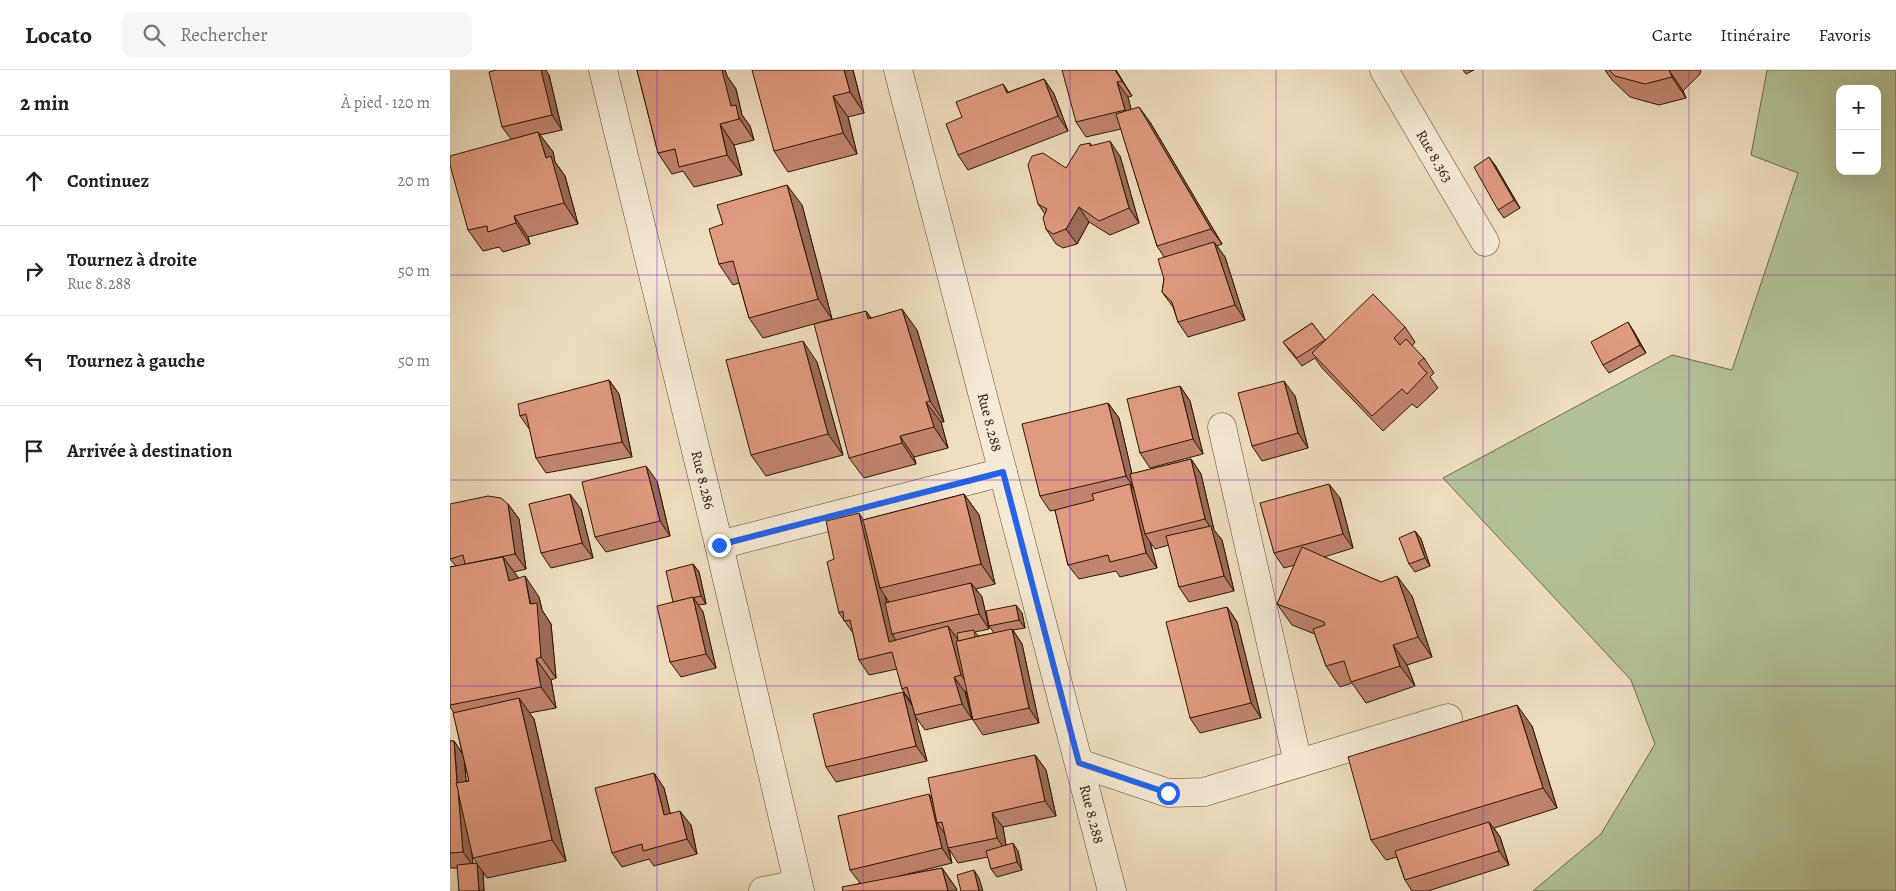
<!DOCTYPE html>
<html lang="fr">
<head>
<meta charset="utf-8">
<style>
  body { margin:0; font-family:Alegreya,serif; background:#f6f6f6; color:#202124 }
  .controls { position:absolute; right:15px; top:15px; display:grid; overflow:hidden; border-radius:10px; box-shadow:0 5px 20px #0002 }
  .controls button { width:45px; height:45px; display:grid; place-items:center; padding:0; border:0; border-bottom:1px solid #e0e0e0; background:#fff; color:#202124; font:25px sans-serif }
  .stop { position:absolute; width:15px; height:15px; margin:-11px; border:4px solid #2563eb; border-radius:50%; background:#fff }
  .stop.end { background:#2563eb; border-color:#fff; box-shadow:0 1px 5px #0008 }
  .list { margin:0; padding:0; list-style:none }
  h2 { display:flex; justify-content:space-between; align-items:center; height:65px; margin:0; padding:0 20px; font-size:21px }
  h2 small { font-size:16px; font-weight:400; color:#757577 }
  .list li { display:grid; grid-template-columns:32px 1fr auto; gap:15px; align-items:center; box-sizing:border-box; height:90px; padding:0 20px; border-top:1px solid #e0e0e0 }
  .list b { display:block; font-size:19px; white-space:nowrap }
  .list p { margin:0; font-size:16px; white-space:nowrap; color:#757577 }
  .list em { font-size:16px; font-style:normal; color:#757577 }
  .icon { flex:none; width:28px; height:28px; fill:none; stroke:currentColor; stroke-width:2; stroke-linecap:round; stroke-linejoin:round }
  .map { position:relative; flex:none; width:1446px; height:821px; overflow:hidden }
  header { display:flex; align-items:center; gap:30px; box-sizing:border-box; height:70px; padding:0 25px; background:#fff; border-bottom:1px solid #e0e0e0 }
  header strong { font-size:24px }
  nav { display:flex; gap:28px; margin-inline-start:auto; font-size:18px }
  .search { width:350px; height:45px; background:#f6f6f6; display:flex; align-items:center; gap:12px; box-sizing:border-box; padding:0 18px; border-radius:10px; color:#757577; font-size:19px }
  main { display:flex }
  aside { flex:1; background:#fff }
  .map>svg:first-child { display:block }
  .green { fill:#b3c296; stroke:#706c4c; fill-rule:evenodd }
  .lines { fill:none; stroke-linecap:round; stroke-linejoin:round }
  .street-casing { stroke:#5e4732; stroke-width:29 }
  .street { stroke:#f5ead5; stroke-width:28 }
  .wall { fill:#c1846d; stroke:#2d1503; fill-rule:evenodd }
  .shaded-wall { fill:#9d6c59; stroke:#2d1503 }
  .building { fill:#e09a7f; stroke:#2d1503 }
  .route { stroke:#2563eb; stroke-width:6 }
  .grid { fill:none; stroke:#7b2cbf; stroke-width:1; stroke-opacity:0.55 }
  .labels { text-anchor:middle; stroke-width:4; stroke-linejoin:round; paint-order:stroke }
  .street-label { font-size:15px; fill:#2d1503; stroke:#f5ead5 }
</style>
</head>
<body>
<header>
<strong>Locato</strong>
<div class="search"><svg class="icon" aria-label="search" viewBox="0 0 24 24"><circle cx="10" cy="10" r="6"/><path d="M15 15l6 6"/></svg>Rechercher</div>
<nav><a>Carte</a><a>Itinéraire</a><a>Favoris</a></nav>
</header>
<main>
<aside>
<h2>2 min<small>À pied · 120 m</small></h2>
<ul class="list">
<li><svg class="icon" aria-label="ahead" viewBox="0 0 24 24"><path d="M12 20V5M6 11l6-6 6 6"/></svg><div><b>Continuez</b></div><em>20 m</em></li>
<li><svg class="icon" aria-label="right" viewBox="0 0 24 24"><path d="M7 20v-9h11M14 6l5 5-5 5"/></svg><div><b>Tournez à droite</b><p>Rue 8.288</p></div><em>50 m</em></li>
<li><svg class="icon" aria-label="left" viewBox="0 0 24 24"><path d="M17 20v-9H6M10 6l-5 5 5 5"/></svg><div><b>Tournez à gauche</b></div><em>50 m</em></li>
<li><svg class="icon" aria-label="arrive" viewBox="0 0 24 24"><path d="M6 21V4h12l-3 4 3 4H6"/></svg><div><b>Arrivée à destination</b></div></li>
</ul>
</aside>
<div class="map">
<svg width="1446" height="821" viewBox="0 0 1446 821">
  <rect width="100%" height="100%" fill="#efdebf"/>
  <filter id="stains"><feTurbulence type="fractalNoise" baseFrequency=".004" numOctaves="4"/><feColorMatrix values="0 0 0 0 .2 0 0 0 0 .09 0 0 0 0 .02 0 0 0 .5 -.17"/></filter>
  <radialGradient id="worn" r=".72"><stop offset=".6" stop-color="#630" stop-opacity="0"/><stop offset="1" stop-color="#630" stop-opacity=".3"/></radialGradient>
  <path class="green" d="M1317,0H1446V821H1083L1151,764L1205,674L1181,610L993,408L1222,285L1282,300L1348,103L1301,85ZM1390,19H1427V101H1390Z"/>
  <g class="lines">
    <g class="street-casing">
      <g id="street">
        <path id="s1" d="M153,0L269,475L350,821"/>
        <path id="s2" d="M448,0L662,821"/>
        <path id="s3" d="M934,0L1035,172"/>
        <path d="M772,357L848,693"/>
        <path d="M269,475L553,402"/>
        <path d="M629,693L718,723L754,722L998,648"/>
        <path d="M313,821L348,814"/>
      </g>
    </g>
    <use href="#street" class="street"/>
  </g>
  <g class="wall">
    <path d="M187,0H275L277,6L286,19L292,45L300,56L304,70L284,75L292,105L244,117L233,101L222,104L208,83Z"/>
    <path d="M403,0L414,43L398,47L407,84L338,102L324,81Z"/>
    <path d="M666,0L682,26L678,27L681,40L700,52L772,174L767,176L775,187L795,250L738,267L728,252L723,237L712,222L714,209V187L707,176L671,59L636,67L626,52Z"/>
    <path d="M1013,0H1024L1016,4Z"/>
    <path d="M1155,0H1251L1250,4L1233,21L1236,28L1209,35L1180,27L1162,10Z"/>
    <path d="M99,5L112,60L90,65L103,82L105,92L115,106L128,154L78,167L80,174L53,182L49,177L33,181L18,160L61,69L52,57Z"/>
    <path d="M594,9L604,24L618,61L518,100L508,85L512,47L559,22Z"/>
    <path d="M640,73L642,76L670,86L689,153L660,165L639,152L627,174L613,178L606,174L596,159L595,144L588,134L616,98Z"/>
    <path d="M1045,95L1070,138L1054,148L1048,140Z"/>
    <path d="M352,135L382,249L313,268L299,248L289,213L283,215L269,194Z"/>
    <path d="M416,241L421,248L467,260L494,352H491L498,378L464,387L466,394L414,408L399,388Z"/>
    <path d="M862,253L875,270L955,257L965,272L962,276L974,288L984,303L980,307L988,318L967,338L962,334L933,361L872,298L865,288L852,296L839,280L833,272Z"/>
    <path d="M1183,260L1196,283L1159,303L1153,295Z"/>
    <path d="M367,292L393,385L316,406L301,385Z"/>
    <path d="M159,310L169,324L182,387L96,403L86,388L80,360L70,346Z"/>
    <path d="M730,316L740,331L753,384L700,398L690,383Z"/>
    <path d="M845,326L858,378L812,391L802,376Z"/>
    <path d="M658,333L669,348L682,404L741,389L751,404L764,460L772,470L784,521L739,532L729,517L719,475L705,479L700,472L707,498L670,507L666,501L629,509L618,495L605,440L600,441L590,426Z"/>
    <path d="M207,411L220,466L156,482L145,467Z"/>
    <path d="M514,424L529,445L545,514L526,519L532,527L539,559L525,562L528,566L544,563L539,556L572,543L575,558L563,560L572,574L589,653L533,665L523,650L516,621L515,622L522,649L475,660L465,646L477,691L386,712L376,697L453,622L462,635L461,632L452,619L447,599L419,605L409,590L403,563L389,543L384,489L413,450ZM435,526L439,532H437Z"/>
    <path d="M890,428L903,478L874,487L962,526L982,587L957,595L965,616L916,633L902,613L890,617L876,596L865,564L842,555L827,534L845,495L834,498L824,483Z"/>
    <path d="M58,434L69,449L76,499L64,502L68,508L89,527L92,540L101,554L106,608L101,610L106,638L79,643L84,649L116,791L37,808L33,802L34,821H9L8,798H0V671H4L12,683L4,643L0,637V497L6,496L0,489ZM15,694L19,711H16ZM22,786L23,788L27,793L23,794Z"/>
    <path d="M131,439L143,488L101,498L91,483Z"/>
    <path d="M965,461L971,469L980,496L965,502L959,494Z"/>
    <path d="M243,494L249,502L256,534L248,535L253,542L266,598L231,607L220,592L223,532Z"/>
    <path d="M777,537L787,552L811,648L750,663L740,648Z"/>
    <path d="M1082,656L1107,738L1044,758L1050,767L1059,795L978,821H962L955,810L947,787L936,790L921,770Z"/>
    <path d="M585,685L596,700L606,746L553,757L556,775L568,781L572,800L547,807L541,799L538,787L508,793L499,779L502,793L446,807L492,798L506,818L507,821H393L410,813L400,800L483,729Z"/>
    <path d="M204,703L214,718L220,743L241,755L247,784L204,796L199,789L172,797L162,783Z"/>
  </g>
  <g class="shaded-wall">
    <path d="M90,0H96L99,5L112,60L102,45Z"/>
    <path d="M266,0H275L277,6L286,19L292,45L300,56L304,70L281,36Z"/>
    <path d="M394,0H403L414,43L400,22Z"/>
    <path d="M665,0H666L682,26L672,11Z"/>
    <path d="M1219,0L1233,21L1236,28L1222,7Z"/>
    <path d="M594,9L604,24L618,61L608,46Z"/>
    <path d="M667,12L678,27L685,55L675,40Z"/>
    <path d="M553,14L563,29L557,23Z"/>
    <path d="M383,26L398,47L407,84L393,63Z"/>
    <path d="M689,37L700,52L772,174L761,159Z"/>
    <path d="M270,54L284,75L292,105L277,85Z"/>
    <path d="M88,62L103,82L105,92L115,106L128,154L114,133L96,88Z"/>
    <path d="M660,71L670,86L689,153L679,138Z"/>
    <path d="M1039,87L1045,95L1070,138L1064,130Z"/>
    <path d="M337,115L352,135L382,249L368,229Z"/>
    <path d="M629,137L639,152L627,174L616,159Z"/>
    <path d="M64,146L78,167L80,174L66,153Z"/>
    <path d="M764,172L775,187L795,250L785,235Z"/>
    <path d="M452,239L467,260L494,352L480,331Z"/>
    <path d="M416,241L430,261L418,249Z"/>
    <path d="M1178,252L1183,260L1196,283L1190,275Z"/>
    <path d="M353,271L367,292L393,385L378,364Z"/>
    <path d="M159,310L169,324L182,387L172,372Z"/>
    <path d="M834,311L845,326L858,378L848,363Z"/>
    <path d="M730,316L740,331L753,384L743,369Z"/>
    <path d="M476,332L491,352L498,378L484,357Z"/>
    <path d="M658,333L669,348L686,421L676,406Z"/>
    <path d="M450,366L464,387L466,394L452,373Z"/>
    <path d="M741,389L751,404L764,460L772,470L784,521L774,506L762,460L755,449Z"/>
    <path d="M196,396L207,411L220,466L210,451Z"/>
    <path d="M680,414L690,429L695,464L700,472L707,498L696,483Z"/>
    <path d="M879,414L890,428L903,478L893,464Z"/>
    <path d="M120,424L131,439L143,488L132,473Z"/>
    <path d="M514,424L529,445L545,514L531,494Z"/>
    <path d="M58,434L69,449L76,499L65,484Z"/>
    <path d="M409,443L419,458L430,518L435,526L444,564H442L445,569L449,587L439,572Z"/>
    <path d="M965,461L971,469L980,496L975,488Z"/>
    <path d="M53,487L68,507L74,531L59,511Z"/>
    <path d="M243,494L249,502L256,534L251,526Z"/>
    <path d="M75,506L89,527L92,540L101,554L106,608L91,587Z"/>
    <path d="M947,506L962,526L982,587L968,567Z"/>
    <path d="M521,513L532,527L539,559L529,544Z"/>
    <path d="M243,527L253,542L266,598L256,584Z"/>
    <path d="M566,535L572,543L575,558L569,550Z"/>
    <path d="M777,537L787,552L811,648L801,633Z"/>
    <path d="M498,556L509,571L522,620L511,605Z"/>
    <path d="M562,559L572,574L589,653L579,638Z"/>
    <path d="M943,575L957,595L965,616L950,596Z"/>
    <path d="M86,589L101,610L106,638L91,617Z"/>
    <path d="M504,607L515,622L522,649L512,634Z"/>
    <path d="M453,622L463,637L477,691L466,676Z"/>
    <path d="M69,628L84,649L116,791L102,770Z"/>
    <path d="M1067,635L1082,656L1107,738L1093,718Z"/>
    <path d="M4,671L14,686L23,796L13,782Z"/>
    <path d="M585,685L596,700L606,746L595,731Z"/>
    <path d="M204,703L214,718L224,759L214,745Z"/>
    <path d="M479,724L489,738L492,752L487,753L495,764L498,778L502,793L492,778Z"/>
    <path d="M230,741L241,755L247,784L237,769Z"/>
    <path d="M542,743L553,757L557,783L547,768Z"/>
    <path d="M1039,752L1050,767L1059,795L1049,781Z"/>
    <path d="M563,773L568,781L572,800L567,792Z"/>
    <path d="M27,794L33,802L34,821H29Z"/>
    <path d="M492,798L506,818L507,821H498Z"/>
    <path d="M524,800L529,808L533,821H529Z"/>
  </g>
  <g class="building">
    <path d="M46,0H91L102,45L52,57L39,2Z"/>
    <path d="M187,0H272L281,36L286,35L289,49L270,54L277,85L229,97L225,79L208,83Z"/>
    <path d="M302,0H394L400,22L383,26L393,63L324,81Z"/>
    <path d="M612,0H665L672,11L667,12L675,40L626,52Z"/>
    <path d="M1159,0H1219L1222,7L1195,14L1165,6Z"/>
    <path d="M594,9L608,46L508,85L496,54L512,47L506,32L553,14L557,23Z"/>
    <path d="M689,37L761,159L707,176L666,44Z"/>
    <path d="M88,62L96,88L101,86L114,133L64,146L66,153L38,162L37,156L18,160L0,95V86Z"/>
    <path d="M660,71L679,138L649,151L629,137L616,159L603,164L596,159L593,148L597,139L588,134L578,95L582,86L593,83L616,98L630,75L640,73V76Z"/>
    <path d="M1039,87L1064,130L1048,140L1024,97Z"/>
    <path d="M337,115L368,229L299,248L283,191L269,194L259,159L273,154L267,135Z"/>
    <path d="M764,172L785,235L728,252L722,232L712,222L714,209L708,189Z"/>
    <path d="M923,224L955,257L944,268L950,275L956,269L974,288L968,293L977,303L957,324L952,319L922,346L862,283Z"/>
    <path d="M452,239L480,331L476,332L484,357L450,366L452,373L399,388L364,254L416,241L418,249Z"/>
    <path d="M1178,252L1190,275L1153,295L1141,272Z"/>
    <path d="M862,253L875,270L847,288L833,272Z"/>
    <path d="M353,271L378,364L301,385L276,290Z"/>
    <path d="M159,310L172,372L86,388L76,344L70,346L68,334Z"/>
    <path d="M834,311L848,363L802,376L788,323Z"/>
    <path d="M730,316L743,369L690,383L677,329Z"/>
    <path d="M658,333L676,406L590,426L572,354Z"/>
    <path d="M741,389L755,449L695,464L680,404Z"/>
    <path d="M196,396L210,451L145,467L132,412Z"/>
    <path d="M680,414L696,483L660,492L658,485L618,495L605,440L644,430L642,424Z"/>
    <path d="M879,414L893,464L824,483L810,433Z"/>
    <path d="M120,424L132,473L91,483L79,434Z"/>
    <path d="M514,424L531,494L430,518L413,450Z"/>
    <path d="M38,426L51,428L58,434L65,484L15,494L13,485L0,489V434Z"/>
    <path d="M409,443L439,572L498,556L511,605L504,607L512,634L465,645L457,617L452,619L442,582L409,590L400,550L394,551L393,541L389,543L377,492L384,489L376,451Z"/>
    <path d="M761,456L774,506L729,517L716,466Z"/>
    <path d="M965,461L975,488L959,494L949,468Z"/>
    <path d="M852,477L931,512L947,506L968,567L943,575L950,596L901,612L894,591L876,596L863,559L875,555L874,552L827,534Z"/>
    <path d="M53,487L59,511L75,506L80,534L87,533L91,587L86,589L91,617L0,635V497Z"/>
    <path d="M243,494L251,526L223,532L216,501Z"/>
    <path d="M521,513L529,544L442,564L435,533Z"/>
    <path d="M243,527L256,584L220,592L207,536Z"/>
    <path d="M566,535L569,550L539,556L536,541Z"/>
    <path d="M777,537L801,633L740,648L716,552Z"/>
    <path d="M562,559L579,638L523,650L506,571Z"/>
    <path d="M524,560L525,567L508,571L507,563Z"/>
    <path d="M453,622L466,676L376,697L363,644Z"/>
    <path d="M69,628L102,770L23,788L6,713L19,711L3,643Z"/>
    <path d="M1067,635L1093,718L921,770L898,687Z"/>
    <path d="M0,671H4L7,713H6L8,720L13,782L0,783Z"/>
    <path d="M585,685L595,731L542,743L547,768L498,778L492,752L487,753L478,708Z"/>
    <path d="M204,703L214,745L230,741L237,769L193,781L192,774L162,783L145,718Z"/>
    <path d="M479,724L492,778L400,800L388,746Z"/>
    <path d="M1039,752L1049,781L955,810L945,781Z"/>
    <path d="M563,773L567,792L541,799L536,781Z"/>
    <path d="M27,793L29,821H9L7,795Z"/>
    <path d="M492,798L498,821H393L392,817Z"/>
    <path d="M524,800L529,821H511L507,805Z"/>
  </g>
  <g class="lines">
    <path class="route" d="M269,475L553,402L629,693L718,723"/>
  </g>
  <path class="grid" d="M207,0V821M413,0V821M620,0V821M826,0V821M1033,0V821M1239,0V821M0,205H1446M0,410H1446M0,616H1446"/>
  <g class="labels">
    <g class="street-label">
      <text dy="5" stroke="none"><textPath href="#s3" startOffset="100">Rue 8.363</textPath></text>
      <text dy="5" stroke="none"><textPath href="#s2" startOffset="364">Rue 8.288</textPath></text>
      <text dy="5" stroke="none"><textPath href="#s1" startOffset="422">Rue 8.286</textPath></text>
      <text dy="5" stroke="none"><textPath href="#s2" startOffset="769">Rue 8.288</textPath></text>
    </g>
  </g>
  <rect width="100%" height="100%" filter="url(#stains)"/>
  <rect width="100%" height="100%" fill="url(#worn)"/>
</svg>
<div class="controls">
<button>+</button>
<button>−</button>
</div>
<div class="stop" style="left:718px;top:723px"></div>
<div class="stop end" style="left:269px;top:475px"></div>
</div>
</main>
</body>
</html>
